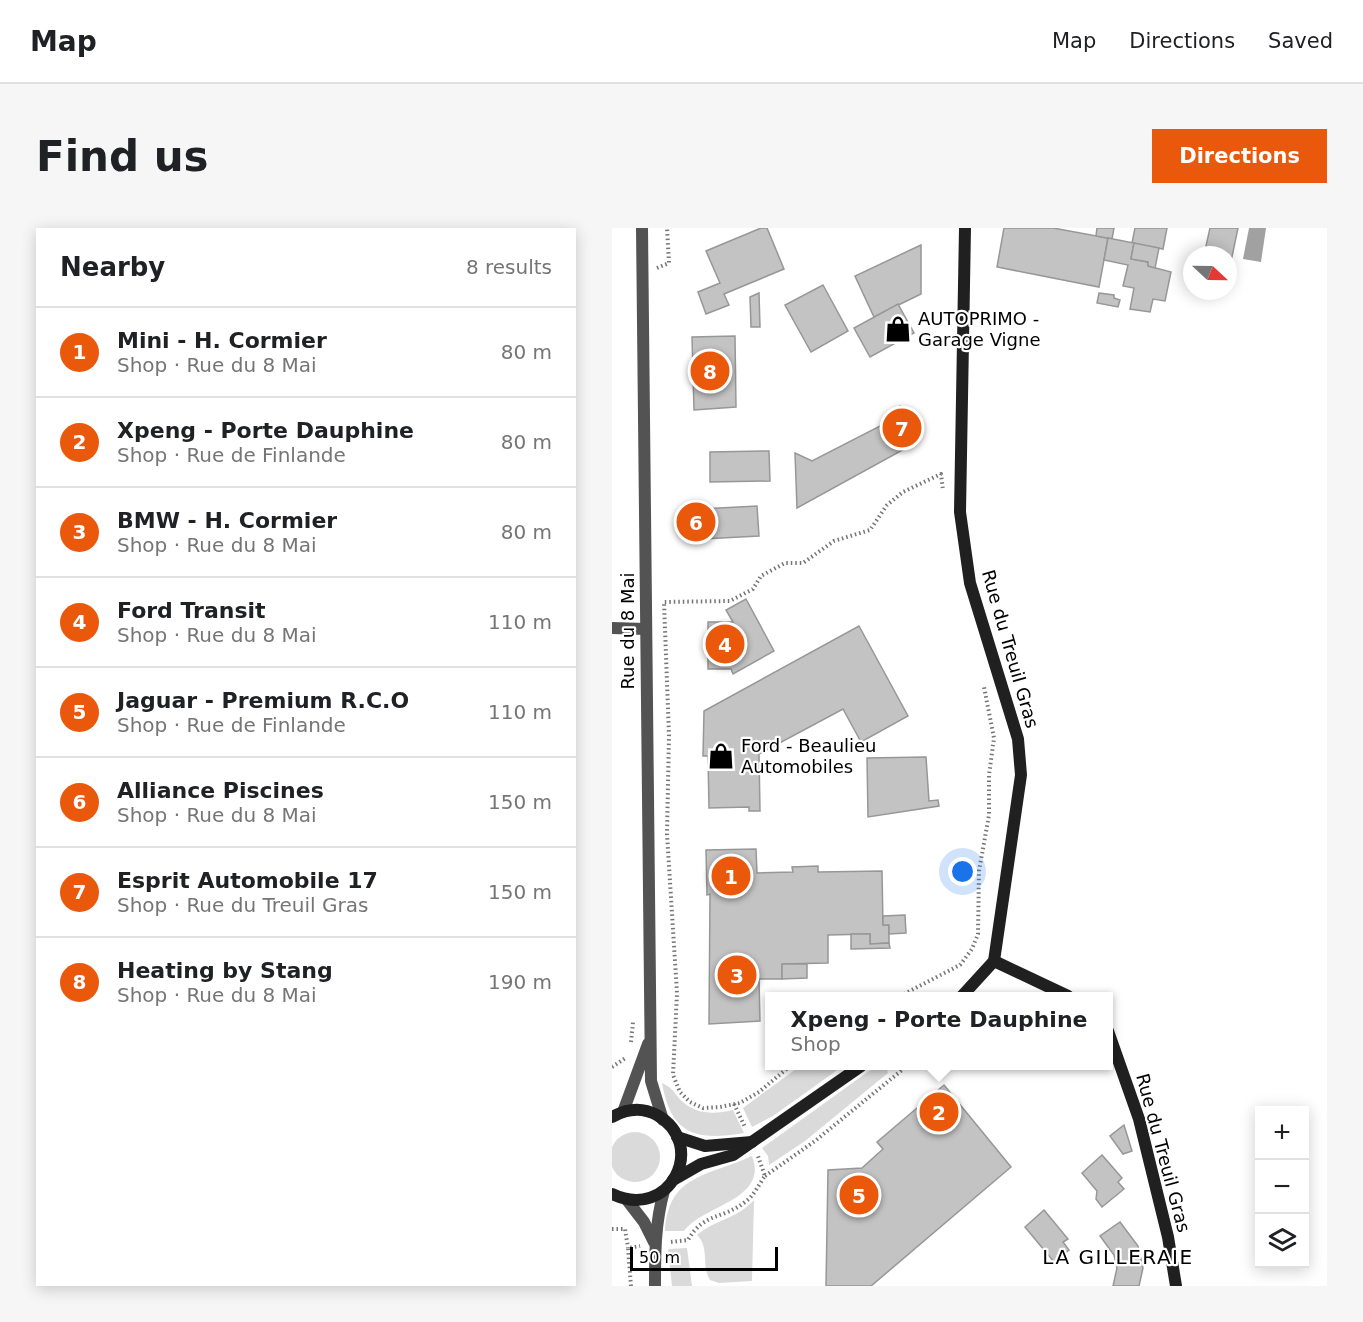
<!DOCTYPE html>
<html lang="en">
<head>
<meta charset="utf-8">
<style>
  body { margin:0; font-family:"DejaVu Sans",sans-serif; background:#f6f6f6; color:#202124 }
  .controls { position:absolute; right:18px; bottom:18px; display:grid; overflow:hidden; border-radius:0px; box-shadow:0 3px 15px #0003 }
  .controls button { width:54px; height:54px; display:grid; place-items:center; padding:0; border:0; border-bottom:2px solid #e0e0e0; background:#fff; color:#202124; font:30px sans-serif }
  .compass { position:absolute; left:571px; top:18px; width:54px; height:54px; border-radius:50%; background:#fff; box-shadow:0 3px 15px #0003; rotate:112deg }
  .scale { position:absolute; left:18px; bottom:15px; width:148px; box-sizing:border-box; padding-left:6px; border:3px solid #000; border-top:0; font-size:16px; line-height:21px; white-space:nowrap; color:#000; -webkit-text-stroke:4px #fff; paint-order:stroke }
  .you { position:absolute; left:351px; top:644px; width:21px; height:21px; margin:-15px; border:4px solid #fff; border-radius:50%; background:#1a73e8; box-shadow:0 0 0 9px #1a73e833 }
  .badge { display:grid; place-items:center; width:39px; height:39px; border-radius:50%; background:#ea580c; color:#fff; font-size:20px; font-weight:700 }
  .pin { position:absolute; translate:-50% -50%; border:3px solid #fff; box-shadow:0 2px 6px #0006 }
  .popup { position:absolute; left:153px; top:764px; width:348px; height:78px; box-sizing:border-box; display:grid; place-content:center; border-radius:0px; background:#fff; filter:drop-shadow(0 2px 4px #0005); font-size:20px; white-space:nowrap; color:#757577 }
  .popup b { font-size:22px; color:#202124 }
  .popup::after { content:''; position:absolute; left:50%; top:100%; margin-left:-12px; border:12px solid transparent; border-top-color:#fff }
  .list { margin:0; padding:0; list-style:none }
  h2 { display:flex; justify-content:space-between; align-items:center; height:78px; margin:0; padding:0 24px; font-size:26px }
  h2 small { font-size:20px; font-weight:400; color:#757577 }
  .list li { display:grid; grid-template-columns:39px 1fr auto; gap:18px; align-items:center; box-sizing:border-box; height:90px; padding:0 24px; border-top:2px solid #e0e0e0 }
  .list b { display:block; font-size:22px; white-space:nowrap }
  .list p { margin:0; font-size:20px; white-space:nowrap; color:#757577 }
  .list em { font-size:20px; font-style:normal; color:#757577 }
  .icon { flex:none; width:33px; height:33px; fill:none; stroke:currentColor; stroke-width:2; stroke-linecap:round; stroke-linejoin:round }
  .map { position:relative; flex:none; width:715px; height:1058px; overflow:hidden; border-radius:0px }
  header { display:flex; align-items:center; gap:36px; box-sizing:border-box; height:84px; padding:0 30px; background:#fff; border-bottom:2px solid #e0e0e0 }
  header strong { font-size:28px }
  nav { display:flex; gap:33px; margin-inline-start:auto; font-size:21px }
  .intro { display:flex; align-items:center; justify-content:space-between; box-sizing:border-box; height:144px; padding:0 36px }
  h1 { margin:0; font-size:42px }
  .button { padding:15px 27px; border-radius:0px; background:#ea580c; color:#fff; font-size:21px; font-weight:700 }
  main { display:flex; gap:36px; padding:0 36px }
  aside { flex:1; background:#fff; border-radius:0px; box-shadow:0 3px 15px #0003 }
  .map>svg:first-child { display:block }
  .green { fill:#dadada }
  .water { fill:#a1a1a1 }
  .building { fill:#c3c3c3; stroke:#979797; stroke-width:1.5 }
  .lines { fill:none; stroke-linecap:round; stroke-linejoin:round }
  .path { stroke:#757575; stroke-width:4; stroke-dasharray:1.5 3; stroke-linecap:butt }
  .street { stroke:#535353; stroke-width:12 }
  .secondary { stroke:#202020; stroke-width:12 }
  .labels { text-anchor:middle; stroke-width:4.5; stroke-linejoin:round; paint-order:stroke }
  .poi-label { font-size:18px; fill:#000; stroke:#fff; text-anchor:start }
  .street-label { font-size:18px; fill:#000; stroke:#fff }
  .neighbourhood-label { font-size:20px; letter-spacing:1.5px; fill:#000; stroke:#fff }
</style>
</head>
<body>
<header>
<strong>Map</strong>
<nav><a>Map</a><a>Directions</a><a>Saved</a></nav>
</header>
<div class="intro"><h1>Find us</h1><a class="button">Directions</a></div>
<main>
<aside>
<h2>Nearby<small>8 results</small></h2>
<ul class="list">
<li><span class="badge">1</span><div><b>Mini - H. Cormier</b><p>Shop · Rue du 8 Mai</p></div><em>80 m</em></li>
<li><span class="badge">2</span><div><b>Xpeng - Porte Dauphine</b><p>Shop · Rue de Finlande</p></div><em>80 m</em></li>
<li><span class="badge">3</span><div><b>BMW - H. Cormier</b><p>Shop · Rue du 8 Mai</p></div><em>80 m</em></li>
<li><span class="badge">4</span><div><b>Ford Transit</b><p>Shop · Rue du 8 Mai</p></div><em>110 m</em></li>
<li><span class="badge">5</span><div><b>Jaguar - Premium R.C.O</b><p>Shop · Rue de Finlande</p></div><em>110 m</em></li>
<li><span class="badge">6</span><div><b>Alliance Piscines</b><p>Shop · Rue du 8 Mai</p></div><em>150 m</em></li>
<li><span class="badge">7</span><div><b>Esprit Automobile 17</b><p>Shop · Rue du Treuil Gras</p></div><em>150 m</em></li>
<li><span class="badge">8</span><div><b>Heating by Stang</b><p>Shop · Rue du 8 Mai</p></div><em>190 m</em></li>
</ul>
</aside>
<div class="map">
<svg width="715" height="1058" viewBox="0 0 715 1058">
  <rect width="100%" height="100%" fill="#fff"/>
  <g class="green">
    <path d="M188,838H231L161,888L140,899L131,880Z"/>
    <path d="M264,838H274L276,845L193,913L157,937L156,928L150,920Z"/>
    <path d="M50,855C64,862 61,865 71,874C85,887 104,886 121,882L132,905C84,913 59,907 50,855Z"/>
    <circle cx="23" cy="929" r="25"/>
    <path d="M140,928C157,972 91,977 72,1003H53C56,946 97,948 140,928Z"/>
    <path d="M142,972L140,1053L107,1055L98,1052C89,1038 98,1019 85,1007C104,991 125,991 142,972Z"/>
    <path d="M75,1020L80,1058H60L56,1021Z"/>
  </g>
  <path class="water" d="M637,0H654L649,34L631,31Z"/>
  <g class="building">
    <path d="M149,0H155L172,41L112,66L117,77L94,86L86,64L108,55L94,23Z"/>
    <path d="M392,0H441L496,10L487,59L385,39Z"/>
    <path d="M485,0H502L500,11L484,8Z"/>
    <path d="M523,0H555L551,21L520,15Z"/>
    <path d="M598,0H626L616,48V27H592Z"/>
    <path d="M496,10L522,15L519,31L536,34V38L559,44L553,73L541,71L538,84L518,81L522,60L511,58L516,37L492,32Z"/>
    <path d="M522,15L547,20L543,40L536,38V34L519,31Z"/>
    <path d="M309,17V66L262,89L243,48Z"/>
    <path d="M211,57L236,103L199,124L173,77Z"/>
    <path d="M147,65L148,99H139L138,69Z"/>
    <path d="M487,65L502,67V70L508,72L506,79L485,75Z"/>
    <path d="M286,76L302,105L258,129L242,100Z"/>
    <path d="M123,108L124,179L82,182L80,109Z"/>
    <path d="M288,178L307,213L185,280L183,225L200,233L278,193L274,186Z"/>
    <path d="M157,223L158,253L98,254V224Z"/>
    <path d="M145,278L147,308L72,312L70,282Z"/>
    <path d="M134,371L162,423L121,446L119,441H96V394H121L114,382Z"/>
    <path d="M247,398L296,488L249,514L231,481L147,526L148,583H137V579L97,580L96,528H91L92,483Z"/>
    <path d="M314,529L317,573L326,572L327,578L256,589L255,530Z"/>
    <path d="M144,621L145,645L181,644L180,639L206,638V644L270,643L271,697H277V715L258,716V706L216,707V735L170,736V751H147L148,793L97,796L98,666L95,667L94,622Z"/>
    <path d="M293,687L294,705L277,706V697H271V688Z"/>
    <path d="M239,706H258V716L277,715L278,720L239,721Z"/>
    <path d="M170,736H195V750L170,751Z"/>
    <path d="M332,857L399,939L259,1058H214L216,942L250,940L271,921L265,914Z"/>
    <path d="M512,897L520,923L511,926L498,908Z"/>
    <path d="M490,927L510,950L506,954L512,961L490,979L484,971L485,963L470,945Z"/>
    <path d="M432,982L456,1011L451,1014L457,1022L442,1034L413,999Z"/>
    <path d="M508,994L526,1018L531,1040L527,1058H501L505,1040L502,1027L488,1008Z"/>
  </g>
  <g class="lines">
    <g class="path">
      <path d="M45,40L57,35L55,0"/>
      <path d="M288,768L348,737L360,721L366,706L367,643L377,587V547L382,510L372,459"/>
      <path d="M19,814L21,794"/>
      <path d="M178,838L147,864L128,875L108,879L91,880L78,874L68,864L61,847L65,765L55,606L57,508L52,374L118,373L141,361L149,348L173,335H191L222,313L258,302L275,277L291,264L329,246L331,262"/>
      <path d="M0,839L15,829"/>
      <path d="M122,876L133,899"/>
      <path d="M153,948L203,913L295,838"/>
      <path d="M0,1001H13L16,1020"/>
      <path d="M59,1014L76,1012C92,984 110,992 133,974C142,968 147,956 153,948L146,928"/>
      <path d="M19,1058L16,1020L28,1018"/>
    </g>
    <g class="street">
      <path d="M30,0L39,853L51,892"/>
      <path d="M0,400L34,401"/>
      <path d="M11,884L36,816"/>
      <path d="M15,972L32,994L42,1014"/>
      <path d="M43,1058C43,1025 43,995 52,963"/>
    </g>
    <g class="secondary">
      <path d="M382,733L456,768"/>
      <path d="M350,768L382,733L409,547L406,511L358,355L348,284L353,0"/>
      <path d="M496,803L527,891L556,1009L564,1058"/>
      <path d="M0,889C14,881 30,879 45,887C97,917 57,994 0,966"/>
      <path d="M65,909L93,918L140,914"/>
      <path d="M61,952L89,936L121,927L249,838"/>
    </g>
  </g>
  <defs>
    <g id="shop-bare" transform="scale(2.07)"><path d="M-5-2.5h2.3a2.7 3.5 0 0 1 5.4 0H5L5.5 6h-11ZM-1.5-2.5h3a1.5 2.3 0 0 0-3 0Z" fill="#000" stroke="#fff" stroke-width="2.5" paint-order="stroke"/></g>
  </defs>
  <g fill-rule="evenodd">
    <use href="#shop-bare" x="286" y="101"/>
    <use href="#shop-bare" x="109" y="528"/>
  </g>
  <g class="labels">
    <g class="poi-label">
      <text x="306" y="97">AUTOPRIMO -<tspan x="306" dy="21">Garage Vigne</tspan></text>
      <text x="129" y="524">Ford - Beaulieu<tspan x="129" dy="21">Automobiles</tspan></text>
    </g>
    <g class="street-label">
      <text transform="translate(16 403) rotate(-90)" y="6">Rue du 8 Mai</text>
      <text transform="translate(398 421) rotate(74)" y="6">Rue du Treuil Gras</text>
      <text transform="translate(551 925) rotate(75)" y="6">Rue du Treuil Gras</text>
    </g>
    <g class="neighbourhood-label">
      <text x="506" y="1036">LA GILLERAIE</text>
    </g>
  </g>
</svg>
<div class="controls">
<button>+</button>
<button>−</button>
<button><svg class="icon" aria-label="layers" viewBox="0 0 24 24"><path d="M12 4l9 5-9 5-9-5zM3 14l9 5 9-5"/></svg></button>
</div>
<svg class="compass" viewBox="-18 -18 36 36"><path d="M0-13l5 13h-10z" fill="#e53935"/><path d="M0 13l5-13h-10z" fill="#757577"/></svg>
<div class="scale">50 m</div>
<div class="you"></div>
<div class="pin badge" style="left:119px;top:648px">1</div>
<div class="pin badge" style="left:327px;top:884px">2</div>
<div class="popup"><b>Xpeng - Porte Dauphine</b>Shop</div>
<div class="pin badge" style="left:125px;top:747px">3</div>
<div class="pin badge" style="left:113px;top:416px">4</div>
<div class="pin badge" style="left:247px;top:967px">5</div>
<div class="pin badge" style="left:84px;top:294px">6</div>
<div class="pin badge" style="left:290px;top:200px">7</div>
<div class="pin badge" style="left:98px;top:143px">8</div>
</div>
</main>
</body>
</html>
